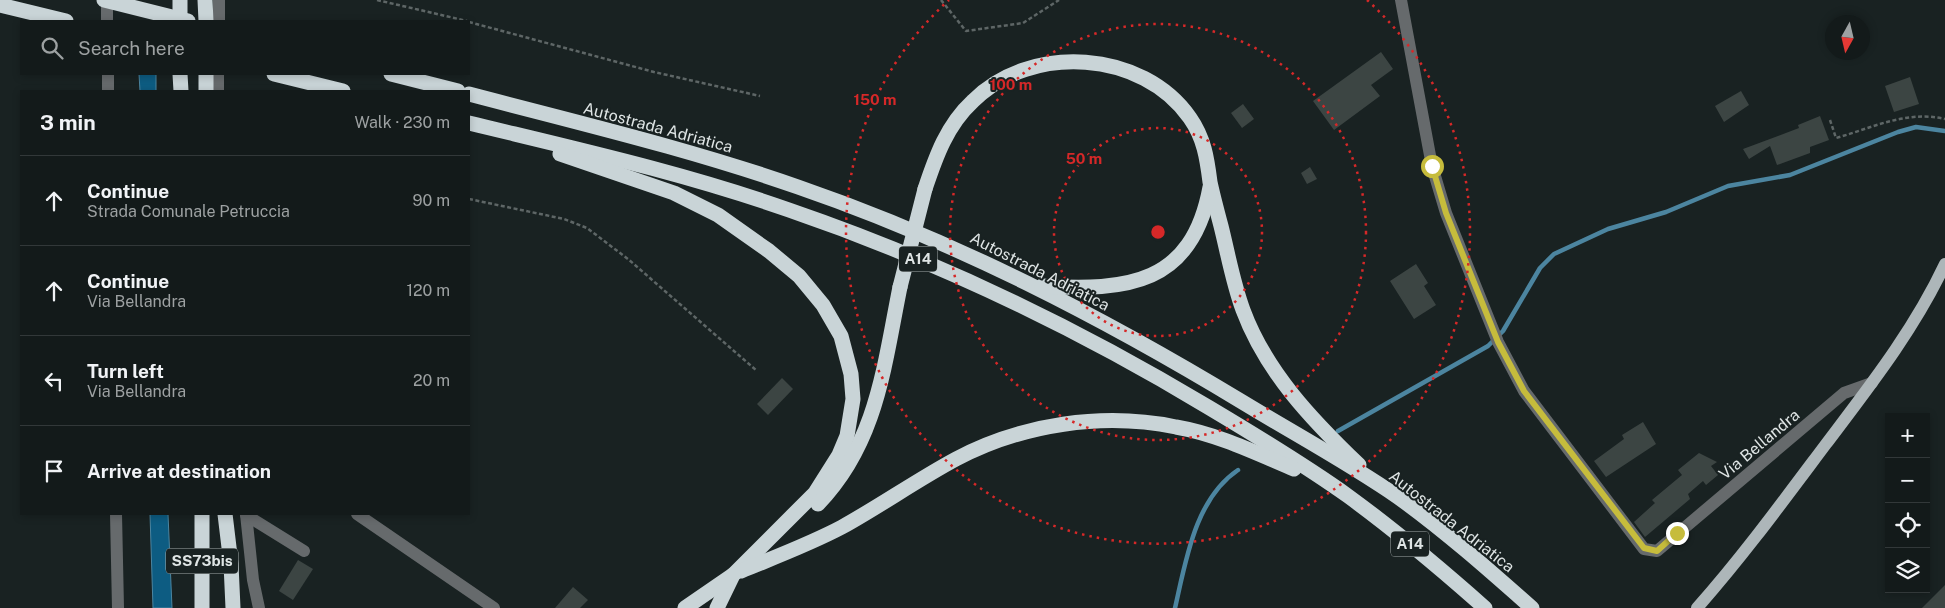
<!DOCTYPE html>
<html lang="en">
<head>
<meta charset="utf-8">
<style>
  body { margin:0; font-family:"Public Sans",sans-serif; background:#1c2323; color:#f1f3f6 }
  .controls { position:absolute; right:15px; bottom:15px; display:grid; overflow:hidden; border-radius:0px; box-shadow:0 2px 8px #0003 }
  .controls button { width:45px; height:45px; display:grid; place-items:center; padding:0; border:0; border-bottom:1px solid #323839; background:#131a1a; color:#f1f3f6; font:25px sans-serif }
  .compass { position:absolute; left:1825px; top:15px; width:45px; height:45px; border-radius:50%; background:#131a1a; box-shadow:0 2px 8px #0003; rotate:188deg }
  .stop { position:absolute; width:15px; height:15px; margin:-11px; border:4px solid #c6bc3c; border-radius:50%; background:#fff }
  .stop.end { background:#c6bc3c; border-color:#fff; box-shadow:0 1px 5px #0008 }
  .list { margin:0; padding:0; list-style:none }
  h2 { display:flex; justify-content:space-between; align-items:center; height:65px; margin:0; padding:0 20px; font-size:21px }
  h2 small { font-size:16px; font-weight:400; color:#9da1a2 }
  .list li { display:grid; grid-template-columns:32px 1fr auto; gap:15px; align-items:center; box-sizing:border-box; height:90px; padding:0 20px; border-top:1px solid #323839 }
  .list b { display:block; font-size:19px; white-space:nowrap }
  .list p { margin:0; font-size:16px; white-space:nowrap; color:#9da1a2 }
  .list em { font-size:16px; font-style:normal; color:#9da1a2 }
  .icon { flex:none; width:28px; height:28px; fill:none; stroke:currentColor; stroke-width:2; stroke-linecap:round; stroke-linejoin:round }
  .map { position:relative; flex:none; width:1945px; height:608px; overflow:hidden }
  .search { position:absolute; background:#131a1a; box-shadow:0 2px 8px #0003; left:20px; top:20px; width:450px; height:55px; display:flex; align-items:center; gap:12px; box-sizing:border-box; padding:0 18px; border-radius:0px; color:#9da1a2; font-size:19px }
  .panel { position:absolute; background:#131a1a; box-shadow:0 2px 8px #0003; left:20px; top:90px; width:450px; height:425px; border-radius:0px }
  .map>svg:first-child { display:block }
  .water { fill:#0d5c82; stroke:#4c85a0 }
  .lines { fill:none; stroke-linecap:round; stroke-linejoin:round }
  .stream { stroke:#4c85a0; stroke-width:4.5 }
  .building { fill:#3c4543 }
  .path { stroke:#5e6666; stroke-width:2.5; stroke-dasharray:4 2.5; stroke-linecap:butt }
  .minor { stroke:#666a6c; stroke-width:12 }
  .major { stroke:#adb6b9; stroke-width:12 }
  .highway { stroke:#c9d4d7; stroke-width:15 }
  .highway-bridge { stroke:#c9d4d7; stroke-width:15 }
  .route { stroke:#c6bc3c; stroke-width:6 }
  .ring { fill:none; stroke:#d62828; stroke-width:2.5; stroke-dasharray:2.5 5 }
  .labels { text-anchor:middle; stroke-width:4; stroke-linejoin:round; paint-order:stroke }
  .shield { fill:#192222; stroke:#a4aaaa; stroke-width:1 }
  .shield-label { font-size:15px; font-weight:bold; fill:#dfe5e5 }
  .street-label { font-size:16px; fill:#dfe5e5; stroke:#192222 }
  .centre { fill:#d62828; stroke:#192222; stroke-width:2.5 }
  .ring-label { font-size:15px; text-anchor:middle; font-weight:bold; fill:#d62828; stroke:#192222; stroke-width:4; stroke-linejoin:round; paint-order:stroke }
</style>
</head>
<body>
<div class="map">
<svg width="1945" height="608" viewBox="0 0 1945 608">
  <rect width="100%" height="100%" fill="#192222"/>
  <g class="water">
    <path d="M139,74H156V91H140Z"/>
    <path d="M150,514H168L172,608H153Z"/>
  </g>
  <g class="lines">
    <g class="stream">
      <path d="M1338,431L1488,346L1503,331L1540,268L1554,254L1608,229L1666,212L1728,186L1790,175L1898,132L1916,127L1945,131"/>
      <path d="M1175,608C1186,560 1195,499 1238,470"/>
    </g>
  </g>
  <g class="building">
    <path d="M1381,52L1393,69L1371,85L1380,96L1334,130L1313,101Z"/>
    <path d="M1910,77L1919,104L1894,112L1885,86Z"/>
    <path d="M1741,91L1749,105L1724,122L1715,106Z"/>
    <path d="M1243,104L1254,119L1242,128L1231,113Z"/>
    <path d="M1820,116L1829,140L1810,147V153L1777,165L1770,146L1749,159L1743,149L1799,128L1798,125Z"/>
    <path d="M1310,167L1317,179L1307,184L1301,173Z"/>
    <path d="M1416,264L1428,283L1424,286L1436,305L1414,319L1390,281Z"/>
    <path d="M782,378L793,389L768,415L757,404Z"/>
    <path d="M1643,422L1656,444L1606,477L1594,461L1624,439L1622,435Z"/>
    <path d="M1699,453L1717,462L1711,466L1718,475L1706,485L1703,481L1688,494L1690,499L1645,537L1634,522L1655,503L1652,500L1682,475L1678,470Z"/>
    <path d="M298,560L313,569L293,600L279,591Z"/>
    <path d="M1945,585V608H1922Z"/>
    <path d="M573,587L588,600L580,608H555Z"/>
  </g>
  <g class="lines">
    <g class="path">
      <path d="M377,0L467,21"/>
      <path d="M941,0L966,31L1023,23L1059,0"/>
      <path d="M469,22L654,72L760,96"/>
      <path d="M1830,120L1836,138C1872,128 1906,110 1945,119"/>
      <path d="M469,199L564,219L587,228L628,259L757,371"/>
    </g>
    <g class="minor">
      <path d="M107,0V21"/>
      <path d="M1401,0L1432,166L1446,213L1498,342L1524,391L1644,549L1657,551L1844,393L1872,383"/>
      <path d="M219,21V0"/>
      <path d="M108,74V91"/>
      <path d="M218,91V74"/>
      <path d="M116,514L118,608"/>
      <path d="M246,514L253,580L259,608"/>
      <path d="M357,514L494,608"/>
      <path d="M246,515L304,551"/>
    </g>
    <path class="major" d="M1697,608C1743,556 1784,500 1826,444C1869,387 1914,330 1945,264"/>
    <g class="highway">
      <path d="M180,0V21"/>
      <path d="M205,0L206,21"/>
      <path d="M0,5L66,21"/>
      <path d="M180,74L181,91"/>
      <path d="M206,74V91"/>
      <path d="M274,74L343,91"/>
      <path d="M391,74L458,91"/>
      <path d="M469,94C579,123 690,149 798,187C955,241 1102,317 1244,403C1295,434 1349,463 1398,497C1445,531 1488,569 1532,608"/>
      <path d="M469,123C576,149 684,173 789,210C935,260 1075,327 1208,407C1255,435 1303,464 1348,496C1396,531 1441,569 1485,608"/>
      <path d="M560,154L674,193L718,215L769,251L799,276L823,305L841,336L851,374L853,399L847,436L839,455L815,493L733,575L717,608"/>
      <path d="M925,189C936,156 947,125 973,101C1031,43 1143,50 1190,118C1204,138 1207,158 1210,182C1213,196 1217,211 1221,226C1228,254 1233,283 1243,310C1266,372 1312,420 1359,465"/>
      <path d="M1042,286C1127,291 1192,285 1210,187"/>
      <path d="M818,504C877,443 884,366 900,287"/>
      <path d="M202,514V608"/>
      <path d="M225,514L231,564L233,608"/>
      <path d="M741,571C775,557 810,544 842,527C880,506 917,480 956,459C1022,424 1103,412 1176,427C1217,434 1256,453 1294,469"/>
      <path d="M685,608L733,575"/>
    </g>
    <g class="highway-bridge">
      <path d="M104,0L188,21"/>
      <path d="M900,287L925,189"/>
    </g>
  </g>
  <g class="lines">
    <path class="route" d="M1432,166L1446,213L1498,342L1524,391L1644,548L1657,551L1677,533"/>
  </g>
  <g class="ring">
    <circle cx="1158" cy="232" r="104"/>
    <circle cx="1158" cy="232" r="208"/>
    <path d="M1367 0A312 312 0 1 1 949 0"/>
  </g>
  <g class="labels">
    <g class="shield">
      <rect x="899" y="246.5" width="38" height="25" rx="4"/>
      <rect x="1391" y="531.5" width="38" height="25" rx="4"/>
      <rect x="166" y="548.5" width="72" height="25" rx="4"/>
    </g>
    <g class="shield-label">
      <text x="918" y="264">A14</text>
      <text x="1410" y="549">A14</text>
      <text x="202" y="566">SS73bis</text>
    </g>
    <g class="street-label">
      <text transform="translate(658 127) rotate(15)" y="6">Autostrada Adriatica</text>
      <text transform="translate(1040 271) rotate(27)" y="6">Autostrada Adriatica</text>
      <text transform="translate(1759 444) rotate(-40)" y="6">Via Bellandra</text>
      <text transform="translate(1452 521) rotate(38)" y="6">Autostrada Adriatica</text>
    </g>
  </g>
  <circle cx="1158" cy="232" r="8" class="centre"/>
  <g class="ring-label">
    <text x="1011" y="90">100 m</text>
    <text x="875" y="105">150 m</text>
    <text x="1084" y="164">50 m</text>
  </g>
</svg>
<div class="controls">
<button>+</button>
<button>−</button>
<button><svg class="icon" aria-label="locate" viewBox="0 0 24 24"><circle cx="12" cy="12" r="6"/><path d="M12 2v4M12 18v4M2 12h4M18 12h4"/></svg></button>
<button><svg class="icon" aria-label="layers" viewBox="0 0 24 24"><path d="M12 4l9 5-9 5-9-5zM3 14l9 5 9-5"/></svg></button>
</div>
<svg class="compass" viewBox="-18 -18 36 36"><path d="M0-13l5 13h-10z" fill="#e53935"/><path d="M0 13l5-13h-10z" fill="#9da1a2"/></svg>
<div class="stop" style="left:1432px;top:166px"></div>
<div class="stop end" style="left:1677px;top:533px"></div>
<div class="search"><svg class="icon" aria-label="search" viewBox="0 0 24 24"><circle cx="10" cy="10" r="6"/><path d="M15 15l6 6"/></svg>Search here</div>
<section class="panel">
<h2>3 min<small>Walk · 230 m</small></h2>
<ul class="list">
<li><svg class="icon" aria-label="ahead" viewBox="0 0 24 24"><path d="M12 20V5M6 11l6-6 6 6"/></svg><div><b>Continue</b><p>Strada Comunale Petruccia</p></div><em>90 m</em></li>
<li><svg class="icon" aria-label="ahead" viewBox="0 0 24 24"><path d="M12 20V5M6 11l6-6 6 6"/></svg><div><b>Continue</b><p>Via Bellandra</p></div><em>120 m</em></li>
<li><svg class="icon" aria-label="left" viewBox="0 0 24 24"><path d="M17 20v-9H6M10 6l-5 5 5 5"/></svg><div><b>Turn left</b><p>Via Bellandra</p></div><em>20 m</em></li>
<li><svg class="icon" aria-label="arrive" viewBox="0 0 24 24"><path d="M6 21V4h12l-3 4 3 4H6"/></svg><div><b>Arrive at destination</b></div></li>
</ul>
</section>
</div>
</body>
</html>
